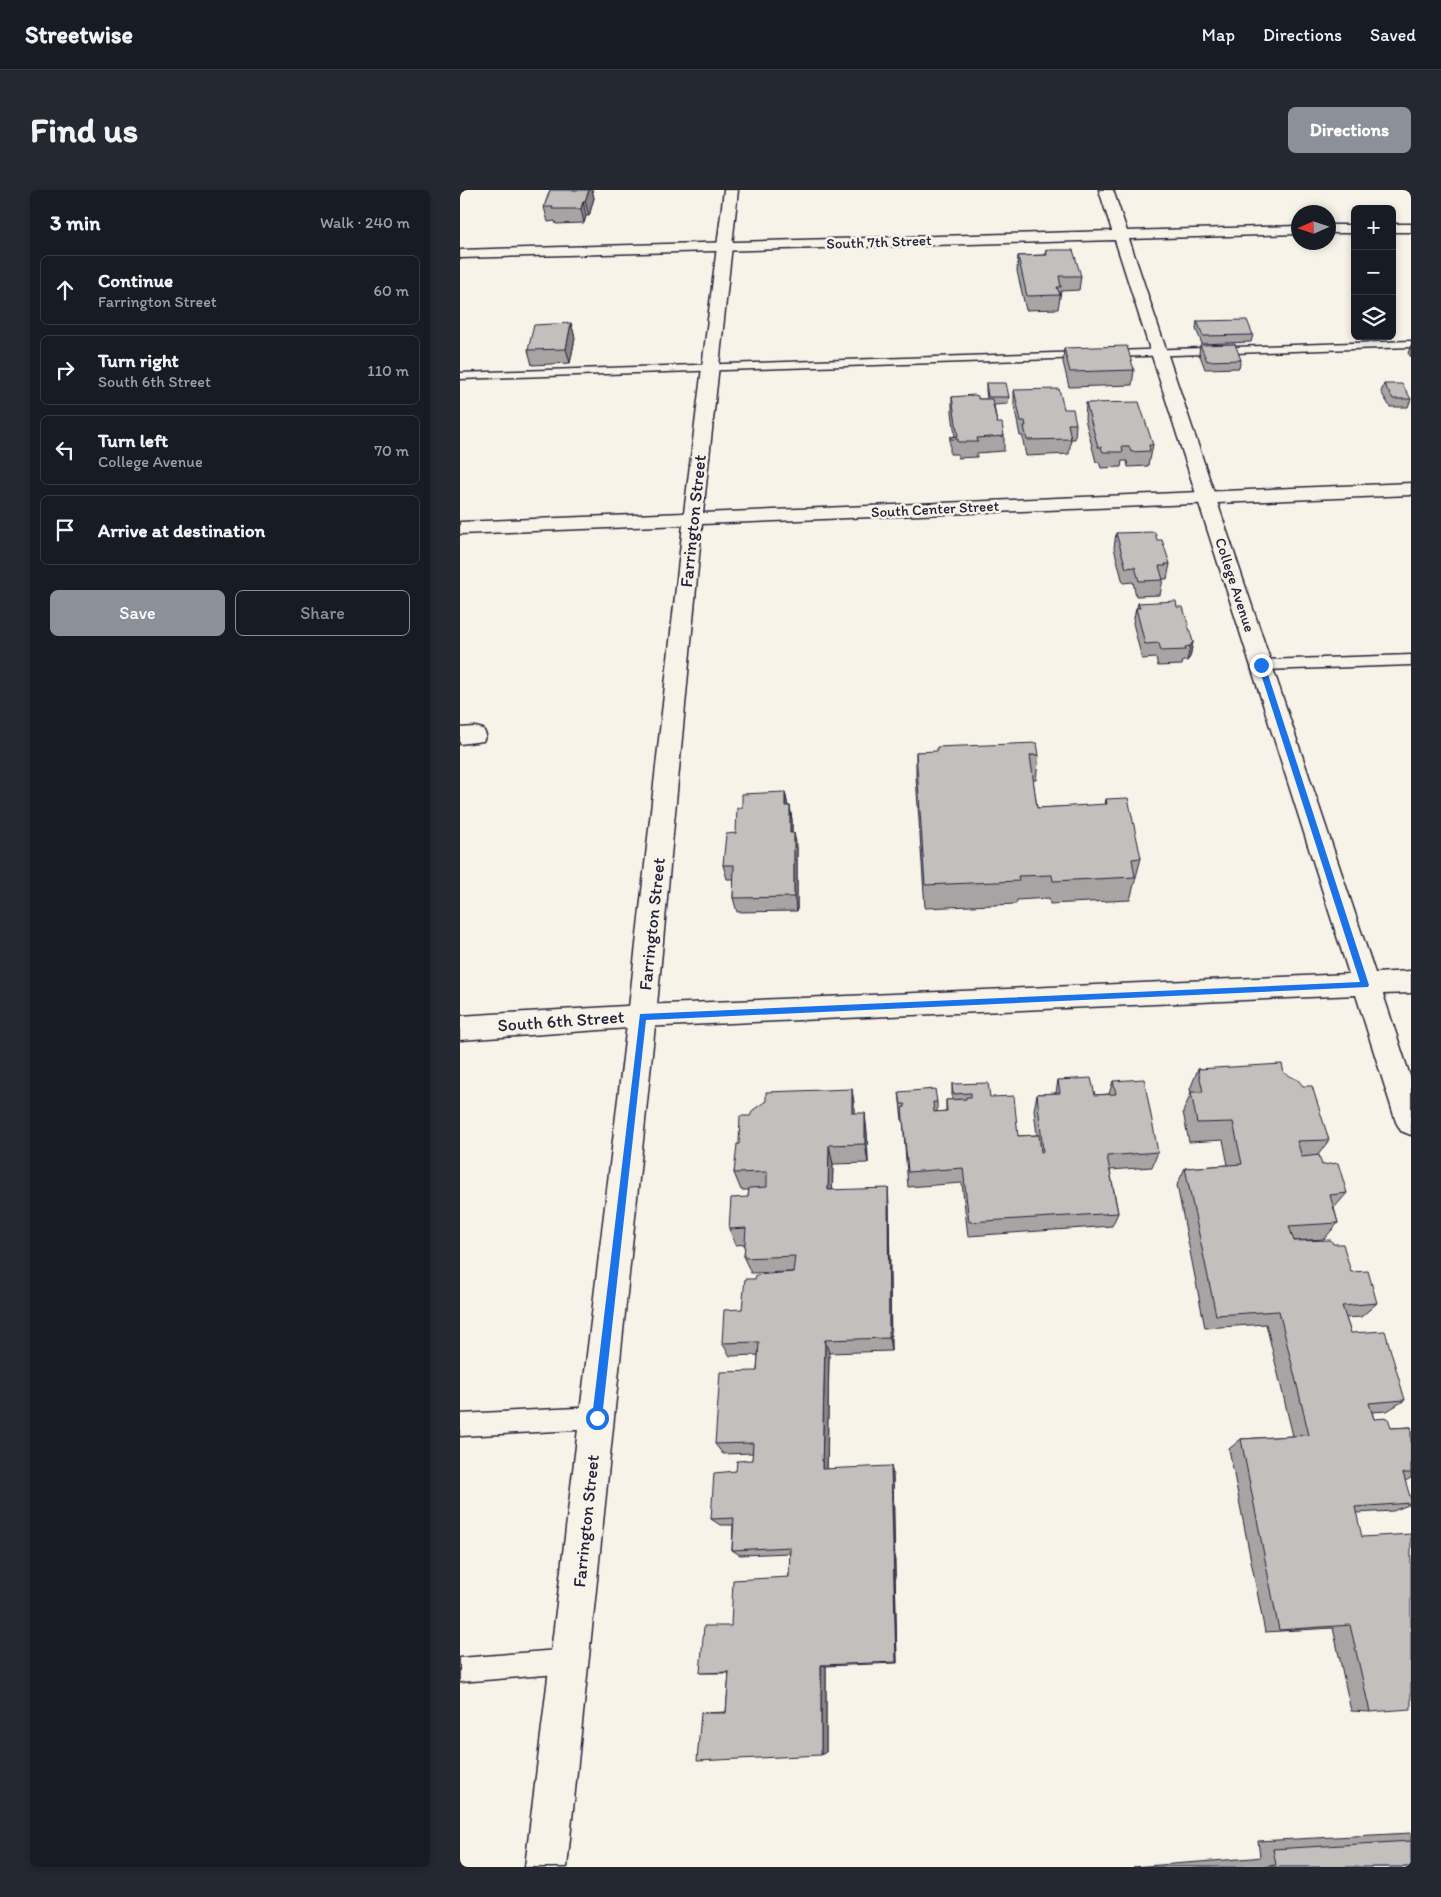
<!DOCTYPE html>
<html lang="en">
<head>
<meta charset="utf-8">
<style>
  body { margin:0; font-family:Itim,sans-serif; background:#242831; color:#f1f3f6 }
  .controls { position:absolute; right:15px; top:15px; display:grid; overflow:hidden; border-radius:8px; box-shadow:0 2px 8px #0003 }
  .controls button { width:45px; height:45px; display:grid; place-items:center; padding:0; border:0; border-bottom:1px solid #363941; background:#171b24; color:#f1f3f6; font:25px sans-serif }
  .compass { position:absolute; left:831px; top:15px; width:45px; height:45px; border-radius:50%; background:#171b24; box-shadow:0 2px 8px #0003; rotate:267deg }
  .stop { position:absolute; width:15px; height:15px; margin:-11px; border:4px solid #1a73e8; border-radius:50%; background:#fff }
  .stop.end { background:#1a73e8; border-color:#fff; box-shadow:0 1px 5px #0008 }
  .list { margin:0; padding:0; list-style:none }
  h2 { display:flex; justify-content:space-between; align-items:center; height:65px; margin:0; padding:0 20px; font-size:21px }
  h2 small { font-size:16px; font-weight:400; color:#9ea1a6 }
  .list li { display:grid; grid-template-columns:32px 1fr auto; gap:15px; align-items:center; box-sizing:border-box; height:70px; margin:0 10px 10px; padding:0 10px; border:1px solid #363941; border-radius:8px }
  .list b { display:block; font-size:19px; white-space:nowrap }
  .list p { margin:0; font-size:16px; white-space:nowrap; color:#9ea1a6 }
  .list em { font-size:16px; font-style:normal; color:#9ea1a6 }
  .actions { display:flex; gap:10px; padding:15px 20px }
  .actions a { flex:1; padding:11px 0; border:1px solid #8c9099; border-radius:8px; text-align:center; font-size:18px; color:#8c9099 }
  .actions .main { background:#8c9099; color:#fff }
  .icon { flex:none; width:28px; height:28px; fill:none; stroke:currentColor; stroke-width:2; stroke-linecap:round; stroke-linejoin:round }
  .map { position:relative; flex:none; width:951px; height:1677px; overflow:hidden; border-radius:8px }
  header { display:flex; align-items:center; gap:30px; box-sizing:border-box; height:70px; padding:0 25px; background:#171b24; border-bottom:1px solid #363941 }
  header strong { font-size:24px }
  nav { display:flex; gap:28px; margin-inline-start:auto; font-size:18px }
  .intro { display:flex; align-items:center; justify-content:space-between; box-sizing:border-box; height:120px; padding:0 30px }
  h1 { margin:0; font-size:35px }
  .button { padding:12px 22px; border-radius:8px; background:#8c9099; color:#fff; font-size:18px; font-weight:700 }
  main { display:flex; gap:30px; padding:0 30px }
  aside { flex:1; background:#171b24; border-radius:8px; box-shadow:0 2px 8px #0003 }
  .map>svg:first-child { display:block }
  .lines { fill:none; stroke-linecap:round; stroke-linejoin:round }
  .lane-casing { stroke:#22223b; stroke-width:3 }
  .street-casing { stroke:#22223b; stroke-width:3 }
  .secondary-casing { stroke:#22223b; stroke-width:3 }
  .lane { fill:#f7f3e8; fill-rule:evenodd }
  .street { fill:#f7f3e8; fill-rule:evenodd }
  .secondary { fill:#f7f3e8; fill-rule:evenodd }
  .wall { fill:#a7a4a3; stroke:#22223b }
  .shaded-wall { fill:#888684; stroke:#22223b }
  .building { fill:#c2bfbd; stroke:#22223b }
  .route { fill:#1a73e8 }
  .labels { text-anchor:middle; stroke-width:5; stroke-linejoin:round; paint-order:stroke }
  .far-street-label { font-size:15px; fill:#22223b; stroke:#f7f3e8 }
  .street-label { font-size:18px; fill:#22223b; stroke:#f7f3e8 }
</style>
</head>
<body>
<header>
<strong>Streetwise</strong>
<nav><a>Map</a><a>Directions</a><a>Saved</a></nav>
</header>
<div class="intro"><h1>Find us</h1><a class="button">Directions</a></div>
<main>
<aside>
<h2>3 min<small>Walk · 240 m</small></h2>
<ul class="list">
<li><svg class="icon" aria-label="ahead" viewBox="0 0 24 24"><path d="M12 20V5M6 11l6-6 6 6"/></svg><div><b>Continue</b><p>Farrington Street</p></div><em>60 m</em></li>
<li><svg class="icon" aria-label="right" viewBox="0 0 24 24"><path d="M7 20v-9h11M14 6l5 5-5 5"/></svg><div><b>Turn right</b><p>South 6th Street</p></div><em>110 m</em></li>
<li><svg class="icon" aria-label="left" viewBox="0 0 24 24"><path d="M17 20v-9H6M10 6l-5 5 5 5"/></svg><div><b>Turn left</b><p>College Avenue</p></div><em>70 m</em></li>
<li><svg class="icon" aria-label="arrive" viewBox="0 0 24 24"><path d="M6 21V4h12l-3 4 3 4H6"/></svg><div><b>Arrive at destination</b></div></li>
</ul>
<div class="actions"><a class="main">Save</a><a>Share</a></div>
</aside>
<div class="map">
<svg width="951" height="1677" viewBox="0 0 951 1677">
  <rect width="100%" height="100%" fill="#f7f3e8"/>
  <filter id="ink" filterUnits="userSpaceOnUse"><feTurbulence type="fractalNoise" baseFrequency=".02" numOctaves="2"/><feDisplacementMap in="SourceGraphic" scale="10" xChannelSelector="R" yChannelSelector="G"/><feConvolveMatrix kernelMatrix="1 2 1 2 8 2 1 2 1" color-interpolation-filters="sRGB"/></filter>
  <g filter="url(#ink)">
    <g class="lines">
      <g class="lane-casing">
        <g id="lane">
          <path d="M951,151V157L0,189V183Z"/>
          <path d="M951,465V475L801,480L796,478L794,475L796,472L801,470Z"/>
          <path d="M137,1217L145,1220L148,1228L145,1236L137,1239L0,1246V1224Z"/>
          <path d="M110,1459L119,1462L122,1471L119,1480L110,1483L0,1492V1468Z"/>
        </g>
      </g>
      <g class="street-casing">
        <g id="street">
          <path d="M264,0H278L243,323L951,293V305L242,334L196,826L107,1677H65L168,826L223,335L0,344V332L224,323Z"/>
          <path d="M15,537L23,539L26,545L23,551L0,554V538Z"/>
        </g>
      </g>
      <g class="secondary-casing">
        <g id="secondary">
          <path d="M639,0H653L667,41L838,36V44L669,49L915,783L951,781V803L923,804L951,889V945L941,941L936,932L896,805L182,837L0,850V826L182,815L889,784L655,50L0,68V60L652,41Z"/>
          <rect x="932" y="34" width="19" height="8"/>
          <rect x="868" y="35" width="27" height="8"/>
        </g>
      </g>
      <use href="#lane" class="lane"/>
      <use href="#street" class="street"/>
      <use href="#secondary" class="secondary"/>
    </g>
    <g class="wall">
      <path d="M90,0H132L134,8L129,26H126L124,33L96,34L95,31L88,32L84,17Z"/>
      <path d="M586,60L621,86L619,100L601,101L598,119L566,120L557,81L558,66L585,65Z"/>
      <path d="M737,131L793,145L791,152L742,154L736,139Z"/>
      <path d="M111,133L115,148L110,173L72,175L68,160Z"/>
      <path d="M740,155L781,170L779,178L745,179L739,163Z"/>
      <path d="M951,155V167L948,163Z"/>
      <path d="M604,158L674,180L672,195L609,197L603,172Z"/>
      <path d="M526,193L549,207L548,214L534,215L537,233L544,246V261L517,263V267L498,268V264H490V247L495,246L492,222V207L518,209H527L526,201Z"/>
      <path d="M924,194L951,209L948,217H930L921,202Z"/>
      <path d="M554,200L604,219L616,234L615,249H611L609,264L566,266L563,251V246H560L554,215Z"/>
      <path d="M626,213L693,255L690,270H689L688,276L668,277L667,271H662L661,277L641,278L639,272H636L625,229Z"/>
      <path d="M656,343L697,350L710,374L707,389H703L700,405L676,406L673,392L663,393L654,358Z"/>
      <path d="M678,413L717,417L733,452L730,467L727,471H723L722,475L698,476L696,468L682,469L673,433L676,418H677Z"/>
      <path d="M456,562L579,565L576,590H573L577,618L645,615L646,609L681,668L670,710L590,714L589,708L557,710L556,714L465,718L456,587Z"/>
      <path d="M325,602L328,616H330L332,630V643L337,657V721L277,722L273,708L274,689H267L263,675L276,643L282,618Z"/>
      <path d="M738,879L824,883L869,950L858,965L862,975L887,1003L874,1018L878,1033L864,1049L834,1051L873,1054L891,1082L917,1113L901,1127L886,1128L891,1143L945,1210L927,1221L912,1222L914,1229L931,1238L951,1237V1288L945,1291L951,1314L933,1321L896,1323L910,1522L891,1521L873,1438L805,1442L769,1259L781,1249L833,1246L806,1134L745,1138L717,995L725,978L768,975L763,950L729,952L723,922L731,903L730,899Z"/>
      <path d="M598,890L635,905L649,904L653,891L698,962L692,977L650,980L658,1023L652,1036L508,1046L502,993L448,997L443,930H442L439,902L477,912V922L486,921V910H492V894L530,907L558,946L577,945L574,920L577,904L596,903Z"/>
      <path d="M306,911L395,919V923L407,942L408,973L373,974L372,1000L429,1015L431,1161L369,1163L367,1279L433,1285L437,1473L366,1476V1562L241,1523L266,1522L269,1483H240L271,1436L329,1387L330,1363L280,1365L272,1360L273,1335H260L251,1329L276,1281L292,1270L293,1263L263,1264L255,1254L297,1181L298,1165L270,1166L262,1153L282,1119L295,1089L333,1082L291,1083L284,1068L285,1054L276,1055L269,1039L288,1007L289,1000H281L274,983L279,954L290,926Z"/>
      <path d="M951,1643V1677H673L792,1668L800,1667L798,1651Z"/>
    </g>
    <g class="shaded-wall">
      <path d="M129,0H132L134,8L129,26L125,11Z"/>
      <path d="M123,11L126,26L124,33L121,19Z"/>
      <path d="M111,133L115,148L110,173L106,159Z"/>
      <path d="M733,452L730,467L727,471L730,456Z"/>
      <path d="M325,602L328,617L325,616Z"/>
      <path d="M330,616L332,630V657L330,643Z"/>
      <path d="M334,643L337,657V721L334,707Z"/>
      <path d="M392,899L395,919V942L392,923Z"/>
      <path d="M405,923L407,942L408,973L405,954Z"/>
      <path d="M369,955L373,974L372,1017L368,1000Z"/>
      <path d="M428,998L429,1015L431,1161L429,1148Z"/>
      <path d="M365,1150L369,1163L367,1288L362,1279Z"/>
      <path d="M431,1276L433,1285L437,1473L436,1472Z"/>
      <path d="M361,1475L366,1476V1562L361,1565Z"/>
    </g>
    <g class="building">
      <path d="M90,0H129L125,11H123L121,19H92L93,17H84Z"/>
      <path d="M586,60H613L621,86H599L601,97H597L600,105L567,106L558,66L587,65Z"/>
      <path d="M787,130L793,145L743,146L737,131Z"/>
      <path d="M111,133L106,159L68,160L74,135Z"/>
      <path d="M775,154L781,170L747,171L740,155Z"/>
      <path d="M667,156L674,180L610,182L604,158Z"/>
      <path d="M526,193H546L549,207H528Z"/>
      <path d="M924,194H942L951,209H933Z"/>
      <path d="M599,199L604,219H613L616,234H608L611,249L567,250L564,236H566L565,231H561L554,200Z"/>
      <path d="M514,205L518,206V209H532L537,233H542L544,246L517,248L518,252H498V249H490V247L498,246L492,207Z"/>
      <path d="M679,212L693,255H689L690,261L671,262L669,256H662L663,262H643L641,257H638L626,213Z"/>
      <path d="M695,342L697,350H702L710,374H705L706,376H699L703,390L679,391L675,377L666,378L656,343Z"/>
      <path d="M716,411L717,417H723L733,452L730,456L725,457L726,460L701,461L699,453L685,454L676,418H680L678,413Z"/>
      <path d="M577,553L579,565H570L577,618L647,614L646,609L668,608L681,668L672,669L675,687L593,691L592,685L558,686L559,691L465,695L456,562L477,561V557Z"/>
      <path d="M325,602V616H330V643H334V707L273,708L274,675H263L266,644L276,643L277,618H282V604Z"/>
      <path d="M822,874L824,883L838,890L843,896H852L869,950L837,951L842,967L859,965L862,975L878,973L887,1003L870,1005L878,1033L829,1036L834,1051L871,1050L873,1054H883L891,1082L908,1081L917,1113L882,1116L891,1143L925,1141L945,1210L909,1213L914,1229L928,1228L931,1238L951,1237V1283H943L951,1310V1313L895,1317L902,1347L951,1344V1519L910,1522L890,1435L819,1440L781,1249L849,1245L819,1121L756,1125L725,978L782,974L773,932L737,933L731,902H743L738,879Z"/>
      <path d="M631,888L635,905L656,904L653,891L684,889L698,962L647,966L658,1023L509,1032L503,978L448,982L442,918L445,917V914H441L439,902L475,899L477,912H473L474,922L487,921L486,910L506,909V907H511V903L493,904L492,894L528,893L530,907L554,906L558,946L579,945L581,962H583L577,904L600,903L598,890Z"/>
      <path d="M392,899V923H405V954L369,955L368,1000L428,998L429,1148L365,1150L362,1279L431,1276L436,1472L361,1475V1565L237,1571L241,1523H266L269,1482L240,1483L244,1436H271L273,1390L329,1387L330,1357L272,1360L274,1328L251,1329L254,1283L276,1281L277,1271L292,1270L293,1253L255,1254L260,1182L297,1181L299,1152L262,1153L264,1120L282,1119L285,1089H295L296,1085L333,1082L335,1066L284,1068L286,1038L269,1039L271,1008L288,1007L289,998L307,997V982L274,983L277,954H279L280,926H290L293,920L306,911V902Z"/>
      <path d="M951,1651V1677H803L816,1675L813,1659Z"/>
    </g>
  </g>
  <path class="route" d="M801,473L805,475L909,795L908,797L186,830L142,1228L137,1233L134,1231L132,1228L180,824L900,792L798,475Z"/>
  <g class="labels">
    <g class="far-street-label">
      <text transform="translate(419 52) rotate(-2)" y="5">South 7th Street</text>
      <text transform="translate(475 319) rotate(-3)" y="5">South Center Street</text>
      <text transform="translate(775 395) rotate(72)" y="5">College Avenue</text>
    </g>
    <g class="street-label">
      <text transform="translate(233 331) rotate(-84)" y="6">Farrington Street</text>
      <text transform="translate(192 734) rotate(-84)" y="6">Farrington Street</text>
      <text transform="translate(101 831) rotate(-4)" y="6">South 6th Street</text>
      <text transform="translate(126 1331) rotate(-84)" y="6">Farrington Street</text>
    </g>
  </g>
</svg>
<div class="controls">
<button>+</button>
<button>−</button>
<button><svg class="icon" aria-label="layers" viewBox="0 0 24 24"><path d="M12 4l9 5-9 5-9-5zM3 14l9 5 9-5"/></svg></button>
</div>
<svg class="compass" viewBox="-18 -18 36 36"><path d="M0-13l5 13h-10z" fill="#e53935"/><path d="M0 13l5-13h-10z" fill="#9ea1a6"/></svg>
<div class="stop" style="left:137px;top:1228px"></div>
<div class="stop end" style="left:801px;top:475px"></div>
</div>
</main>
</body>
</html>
